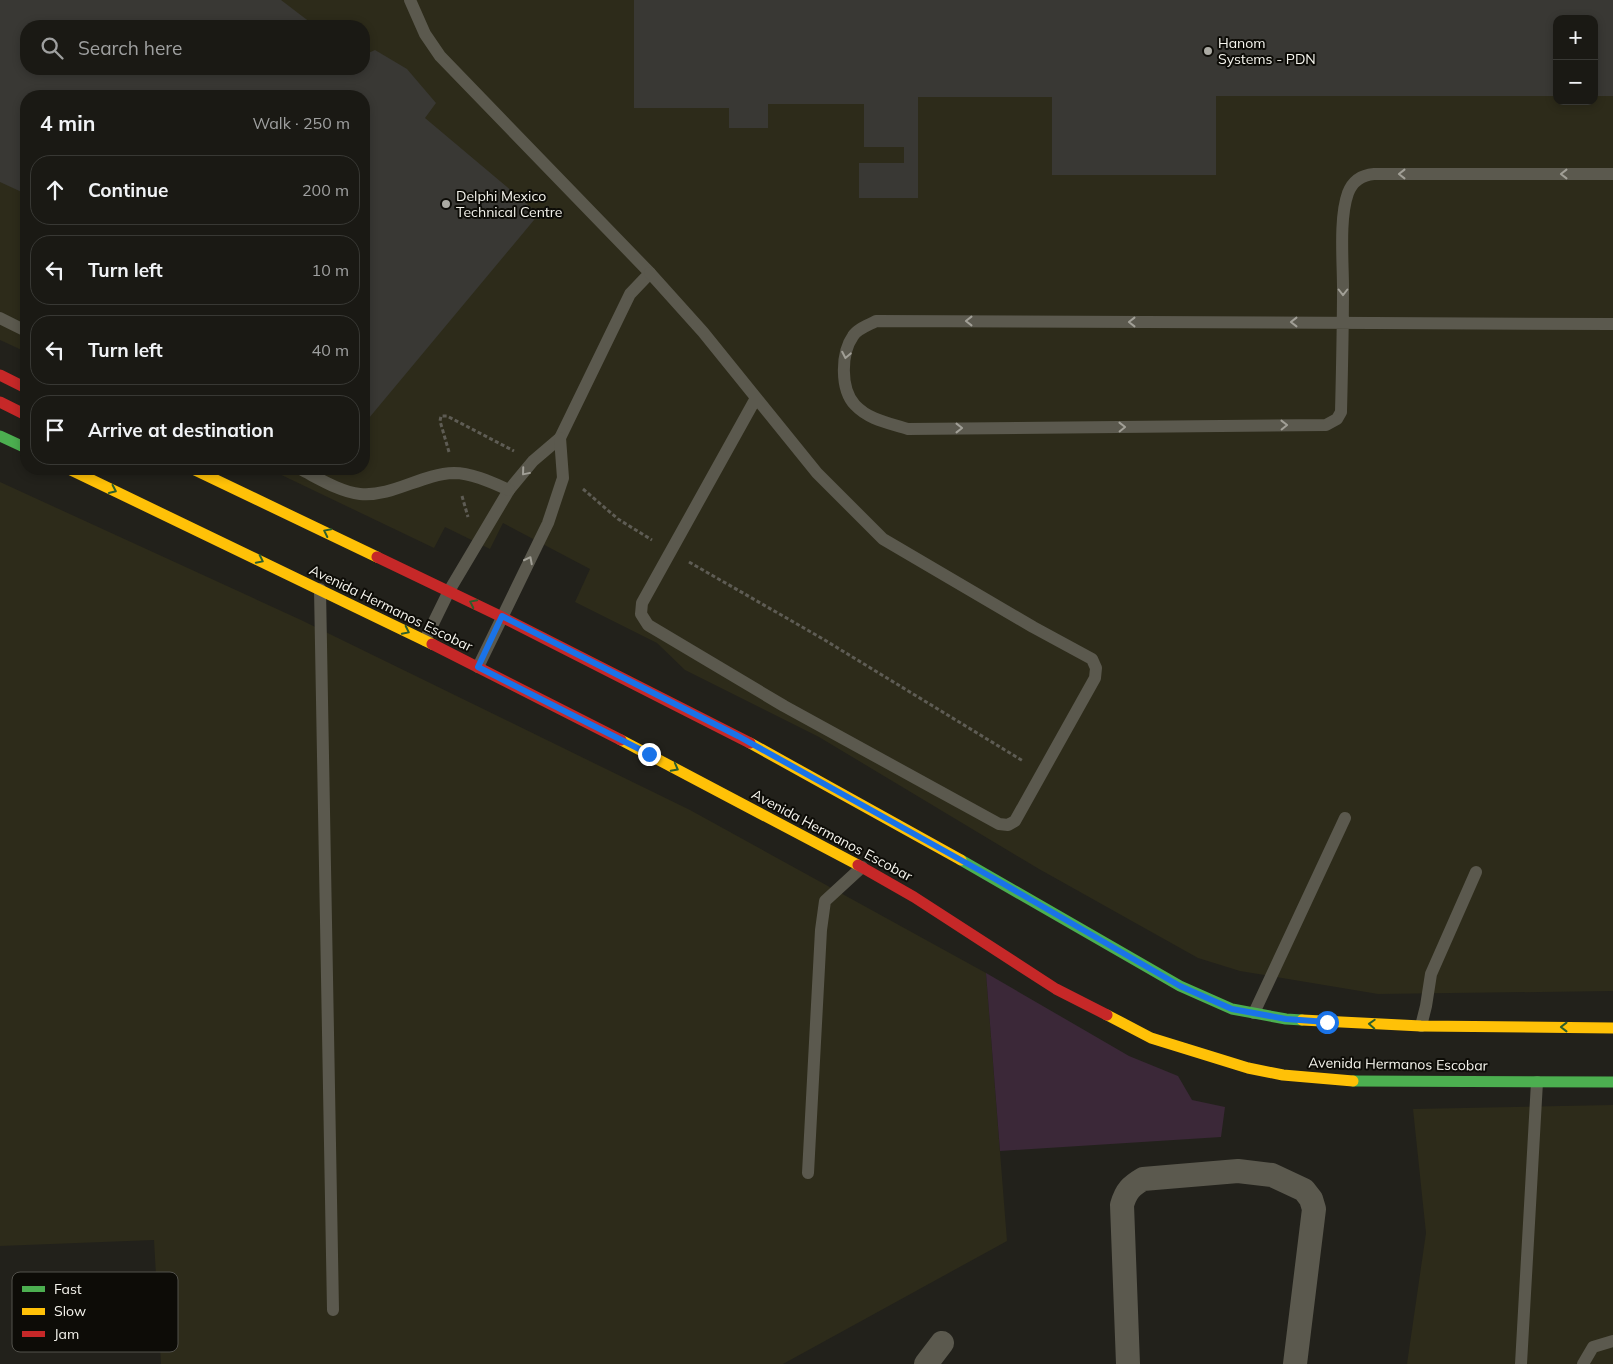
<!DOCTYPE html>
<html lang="en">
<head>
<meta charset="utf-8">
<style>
  body { margin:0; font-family:Mulish,sans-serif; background:#272622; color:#f1f3f6 }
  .controls { position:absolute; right:15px; top:15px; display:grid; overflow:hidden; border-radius:10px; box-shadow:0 2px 8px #0003 }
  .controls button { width:45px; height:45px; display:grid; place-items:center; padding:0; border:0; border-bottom:1px solid #383834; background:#1a1914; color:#f1f3f6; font:25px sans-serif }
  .stop { position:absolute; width:15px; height:15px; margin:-11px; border:4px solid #1a73e8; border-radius:50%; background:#fff }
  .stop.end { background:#1a73e8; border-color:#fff; box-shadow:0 1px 5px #0008 }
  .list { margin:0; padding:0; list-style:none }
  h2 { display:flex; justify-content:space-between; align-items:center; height:65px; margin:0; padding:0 20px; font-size:21px }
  h2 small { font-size:16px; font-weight:400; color:#9fa0a0 }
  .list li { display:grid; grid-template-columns:32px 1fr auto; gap:15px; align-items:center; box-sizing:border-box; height:70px; margin:0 10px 10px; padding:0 10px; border:1px solid #383834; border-radius:20px }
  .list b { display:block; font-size:19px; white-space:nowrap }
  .list em { font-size:16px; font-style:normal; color:#9fa0a0 }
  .icon { flex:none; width:28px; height:28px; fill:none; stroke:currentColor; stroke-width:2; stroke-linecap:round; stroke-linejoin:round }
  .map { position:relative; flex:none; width:1613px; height:1364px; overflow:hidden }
  .search { position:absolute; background:#1a1914; box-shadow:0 2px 8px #0003; left:20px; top:20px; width:350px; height:55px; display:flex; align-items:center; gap:12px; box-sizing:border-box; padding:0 18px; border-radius:20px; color:#9fa0a0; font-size:19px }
  .panel { position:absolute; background:#1a1914; box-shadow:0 2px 8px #0003; left:20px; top:90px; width:350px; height:385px; border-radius:20px }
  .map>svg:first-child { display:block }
  .built { fill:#2d2b1a; fill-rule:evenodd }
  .green { fill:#3b2838 }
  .building { fill:#393834 }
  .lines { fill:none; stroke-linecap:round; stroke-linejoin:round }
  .path { stroke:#5e5c54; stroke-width:3; stroke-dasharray:4 2.5; stroke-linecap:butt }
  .lane { stroke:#5b594e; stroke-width:12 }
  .street { stroke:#5b594e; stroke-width:24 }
  .fast { stroke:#4caf50; stroke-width:11 }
  .slow { stroke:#ffc107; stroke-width:11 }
  .jam { stroke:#c62828; stroke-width:11 }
  .oneway { stroke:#a19f96 }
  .oneway2 { stroke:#2c5e2c }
  .route { stroke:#1a73e8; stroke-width:6 }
  .poi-dot { fill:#acaba4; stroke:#0d0c07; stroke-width:2 }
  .labels { text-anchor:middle; stroke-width:4; stroke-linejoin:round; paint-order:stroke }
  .poi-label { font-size:14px; fill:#f6f5ee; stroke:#0d0c07; text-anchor:start }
  .street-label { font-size:14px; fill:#f6f5ee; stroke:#0d0c07 }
  .key { fill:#0d0c07; stroke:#53524c; stroke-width:1 }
  .key-label { font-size:14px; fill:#f6f5ee }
</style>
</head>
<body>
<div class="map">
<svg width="1613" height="1364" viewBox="0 0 1613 1364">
  <rect width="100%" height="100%" fill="#22211b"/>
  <g class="built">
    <path d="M0,0H1613V991L1378,994L1240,971L1198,958L1039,869L819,737L685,670L657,643L575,602L590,569L503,523L490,549L445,527L434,548L269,469H364V96H26V352L0,340ZM1557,19H1594V101H1557ZM26,26H364V69H26Z"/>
    <path d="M0,482L301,620L690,810L986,973L1007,1241L783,1364H161L154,1240L0,1246Z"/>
    <path d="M1613,1105V1364H1407L1426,1233L1413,1109Z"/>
  </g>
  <path class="green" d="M986,973L1129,1056L1178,1076L1192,1100L1225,1107L1221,1137L1000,1151Z"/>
  <g class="building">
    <path d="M0,0H281L315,26H26V69H364V55L375,50L407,69L436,103L425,118L539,214L364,424V96H26V194L0,182Z"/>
    <path d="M634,0H1613V96H1594V19H1557V96H1216V175H1052V97H918V198H859V163H904V147H864V104H768V128H729V108H634Z"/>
  </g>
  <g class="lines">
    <g class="path">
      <path d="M449,452L440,421L441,416H447L514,451"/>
      <path d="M583,489L618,519L652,540"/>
      <path d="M462,496L468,517"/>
      <path d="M689,562L823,639L1023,761"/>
    </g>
    <g class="lane">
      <path d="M410,0L425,34L440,56L650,273L630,294L560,438L533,461L509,490L449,591L425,640"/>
      <path d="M1613,174H1374C1362,175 1353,180 1348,193C1339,218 1343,261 1343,288C1343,329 1342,371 1341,412L1337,419L1326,425L908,429C889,423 869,420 855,405C840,389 841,353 853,336C857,329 869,325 876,321L1613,324"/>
      <path d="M650,273L703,332L817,473L883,539L1033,627L1092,659L1096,668L1095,678L1015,821L1008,825L999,824L784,706L648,625L641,614L642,603L756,398"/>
      <path d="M0,318L26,331"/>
      <path d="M300,469C318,478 340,492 360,494C393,497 421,474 454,473C472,473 493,483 509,490"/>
      <path d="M320,589L333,1310"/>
      <path d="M478,667L548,523L563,478L560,438"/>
      <path d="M1254,1013L1345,818"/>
      <path d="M1421,1026L1426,1006L1431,974L1476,872"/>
      <path d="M808,1173L821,930L825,901L862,867"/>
      <path d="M1521,1364L1537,1082"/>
      <path d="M1583,1364L1593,1347L1613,1341"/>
    </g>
    <g class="street">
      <path d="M926,1364L942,1343"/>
      <path d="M1128,1364L1122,1205C1126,1191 1131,1186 1143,1179L1238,1171L1272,1175L1304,1190L1311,1199L1314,1209L1295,1364"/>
    </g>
    <g class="fast">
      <path d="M0,436L26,448"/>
      <path d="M961,860L1180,986L1232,1009L1286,1019L1302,1020"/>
      <path d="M1353,1081L1613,1082"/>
    </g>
    <g class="slow">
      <path d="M69,469L432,644"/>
      <path d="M193,469L377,557"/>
      <path d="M621,740L858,865"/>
      <path d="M750,743L961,860"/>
      <path d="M1107,1015L1151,1038L1248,1068L1283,1075L1353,1081"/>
      <path d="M1302,1020L1421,1026L1613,1028"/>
    </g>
    <g class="jam">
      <path d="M0,375L26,388"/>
      <path d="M0,402L26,415"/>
      <path d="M377,557L502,617L750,743"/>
      <path d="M432,644L621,740"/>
      <path d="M858,865L914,897L1056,989L1107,1015"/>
    </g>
  </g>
  <defs><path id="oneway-chevron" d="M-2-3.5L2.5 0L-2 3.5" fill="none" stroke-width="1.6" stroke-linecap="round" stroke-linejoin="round" transform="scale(1.25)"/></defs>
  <g class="oneway">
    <use href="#oneway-chevron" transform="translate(1402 174) rotate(180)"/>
    <use href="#oneway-chevron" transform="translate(1564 174) rotate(180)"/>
    <use href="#oneway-chevron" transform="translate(1343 292) rotate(90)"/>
    <use href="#oneway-chevron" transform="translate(969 321) rotate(-180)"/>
    <use href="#oneway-chevron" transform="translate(1132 322) rotate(-180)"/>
    <use href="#oneway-chevron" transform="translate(1294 322) rotate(-180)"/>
    <use href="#oneway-chevron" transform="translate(846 355) rotate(101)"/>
    <use href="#oneway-chevron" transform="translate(1284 425) rotate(-1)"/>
    <use href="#oneway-chevron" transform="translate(1122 427) rotate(-1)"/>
    <use href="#oneway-chevron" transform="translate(959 428)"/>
    <use href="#oneway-chevron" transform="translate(525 472) rotate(130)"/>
    <use href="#oneway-chevron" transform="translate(529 560) rotate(-63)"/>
  </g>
  <g class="oneway2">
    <use href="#oneway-chevron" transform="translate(113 490) rotate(25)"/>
    <use href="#oneway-chevron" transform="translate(327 532) rotate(-154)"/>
    <use href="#oneway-chevron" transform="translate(260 560) rotate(26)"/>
    <use href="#oneway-chevron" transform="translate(473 603) rotate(-154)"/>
    <use href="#oneway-chevron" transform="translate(406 631) rotate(26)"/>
    <use href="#oneway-chevron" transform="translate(675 768) rotate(28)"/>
    <use href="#oneway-chevron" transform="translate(1372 1024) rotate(-177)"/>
    <use href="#oneway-chevron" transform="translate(1564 1027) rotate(-180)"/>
  </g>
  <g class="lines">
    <path class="route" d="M649,754L478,667L502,616L738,736L995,879L1180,986L1232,1009L1286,1019L1327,1022"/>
  </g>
  <g class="poi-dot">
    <circle cx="1208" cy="51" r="5"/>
    <circle cx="446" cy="204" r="5"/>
  </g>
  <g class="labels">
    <g class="poi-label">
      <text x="1218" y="48">Hanom<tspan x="1218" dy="16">Systems - PDN</tspan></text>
      <text x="456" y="201">Delphi Mexico<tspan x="456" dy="16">Technical Centre</tspan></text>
    </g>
    <g class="street-label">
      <text transform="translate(391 608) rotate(26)" y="5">Avenida Hermanos Escobar</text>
      <text transform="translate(832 835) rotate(28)" y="5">Avenida Hermanos Escobar</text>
      <text transform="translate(1398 1064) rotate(1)" y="5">Avenida Hermanos Escobar</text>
    </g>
  </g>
  <rect x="12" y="1272" width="166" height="80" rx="8" class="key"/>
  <rect x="22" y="1286" width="23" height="6" fill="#4caf50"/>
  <rect x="22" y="1308" width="23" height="7" fill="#ffc107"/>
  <rect x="22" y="1331" width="23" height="6" fill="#c62828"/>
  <g class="key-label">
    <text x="54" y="1294">Fast</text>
    <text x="54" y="1316">Slow</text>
    <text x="54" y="1339">Jam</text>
  </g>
</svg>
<div class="controls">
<button>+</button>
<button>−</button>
</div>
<div class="stop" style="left:1327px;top:1022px"></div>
<div class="stop end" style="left:649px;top:754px"></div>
<div class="search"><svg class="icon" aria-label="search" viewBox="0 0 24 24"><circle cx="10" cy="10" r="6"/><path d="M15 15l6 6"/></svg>Search here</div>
<section class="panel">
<h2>4 min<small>Walk · 250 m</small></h2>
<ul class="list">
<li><svg class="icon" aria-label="ahead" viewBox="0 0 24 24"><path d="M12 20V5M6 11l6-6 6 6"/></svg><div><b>Continue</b></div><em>200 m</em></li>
<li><svg class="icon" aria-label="left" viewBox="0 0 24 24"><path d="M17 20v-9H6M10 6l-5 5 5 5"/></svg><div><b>Turn left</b></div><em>10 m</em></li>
<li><svg class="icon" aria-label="left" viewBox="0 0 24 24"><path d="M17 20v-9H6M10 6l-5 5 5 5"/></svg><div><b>Turn left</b></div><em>40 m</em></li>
<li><svg class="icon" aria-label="arrive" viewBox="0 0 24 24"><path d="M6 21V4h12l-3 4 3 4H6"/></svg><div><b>Arrive at destination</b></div></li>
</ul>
</section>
</div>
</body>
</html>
